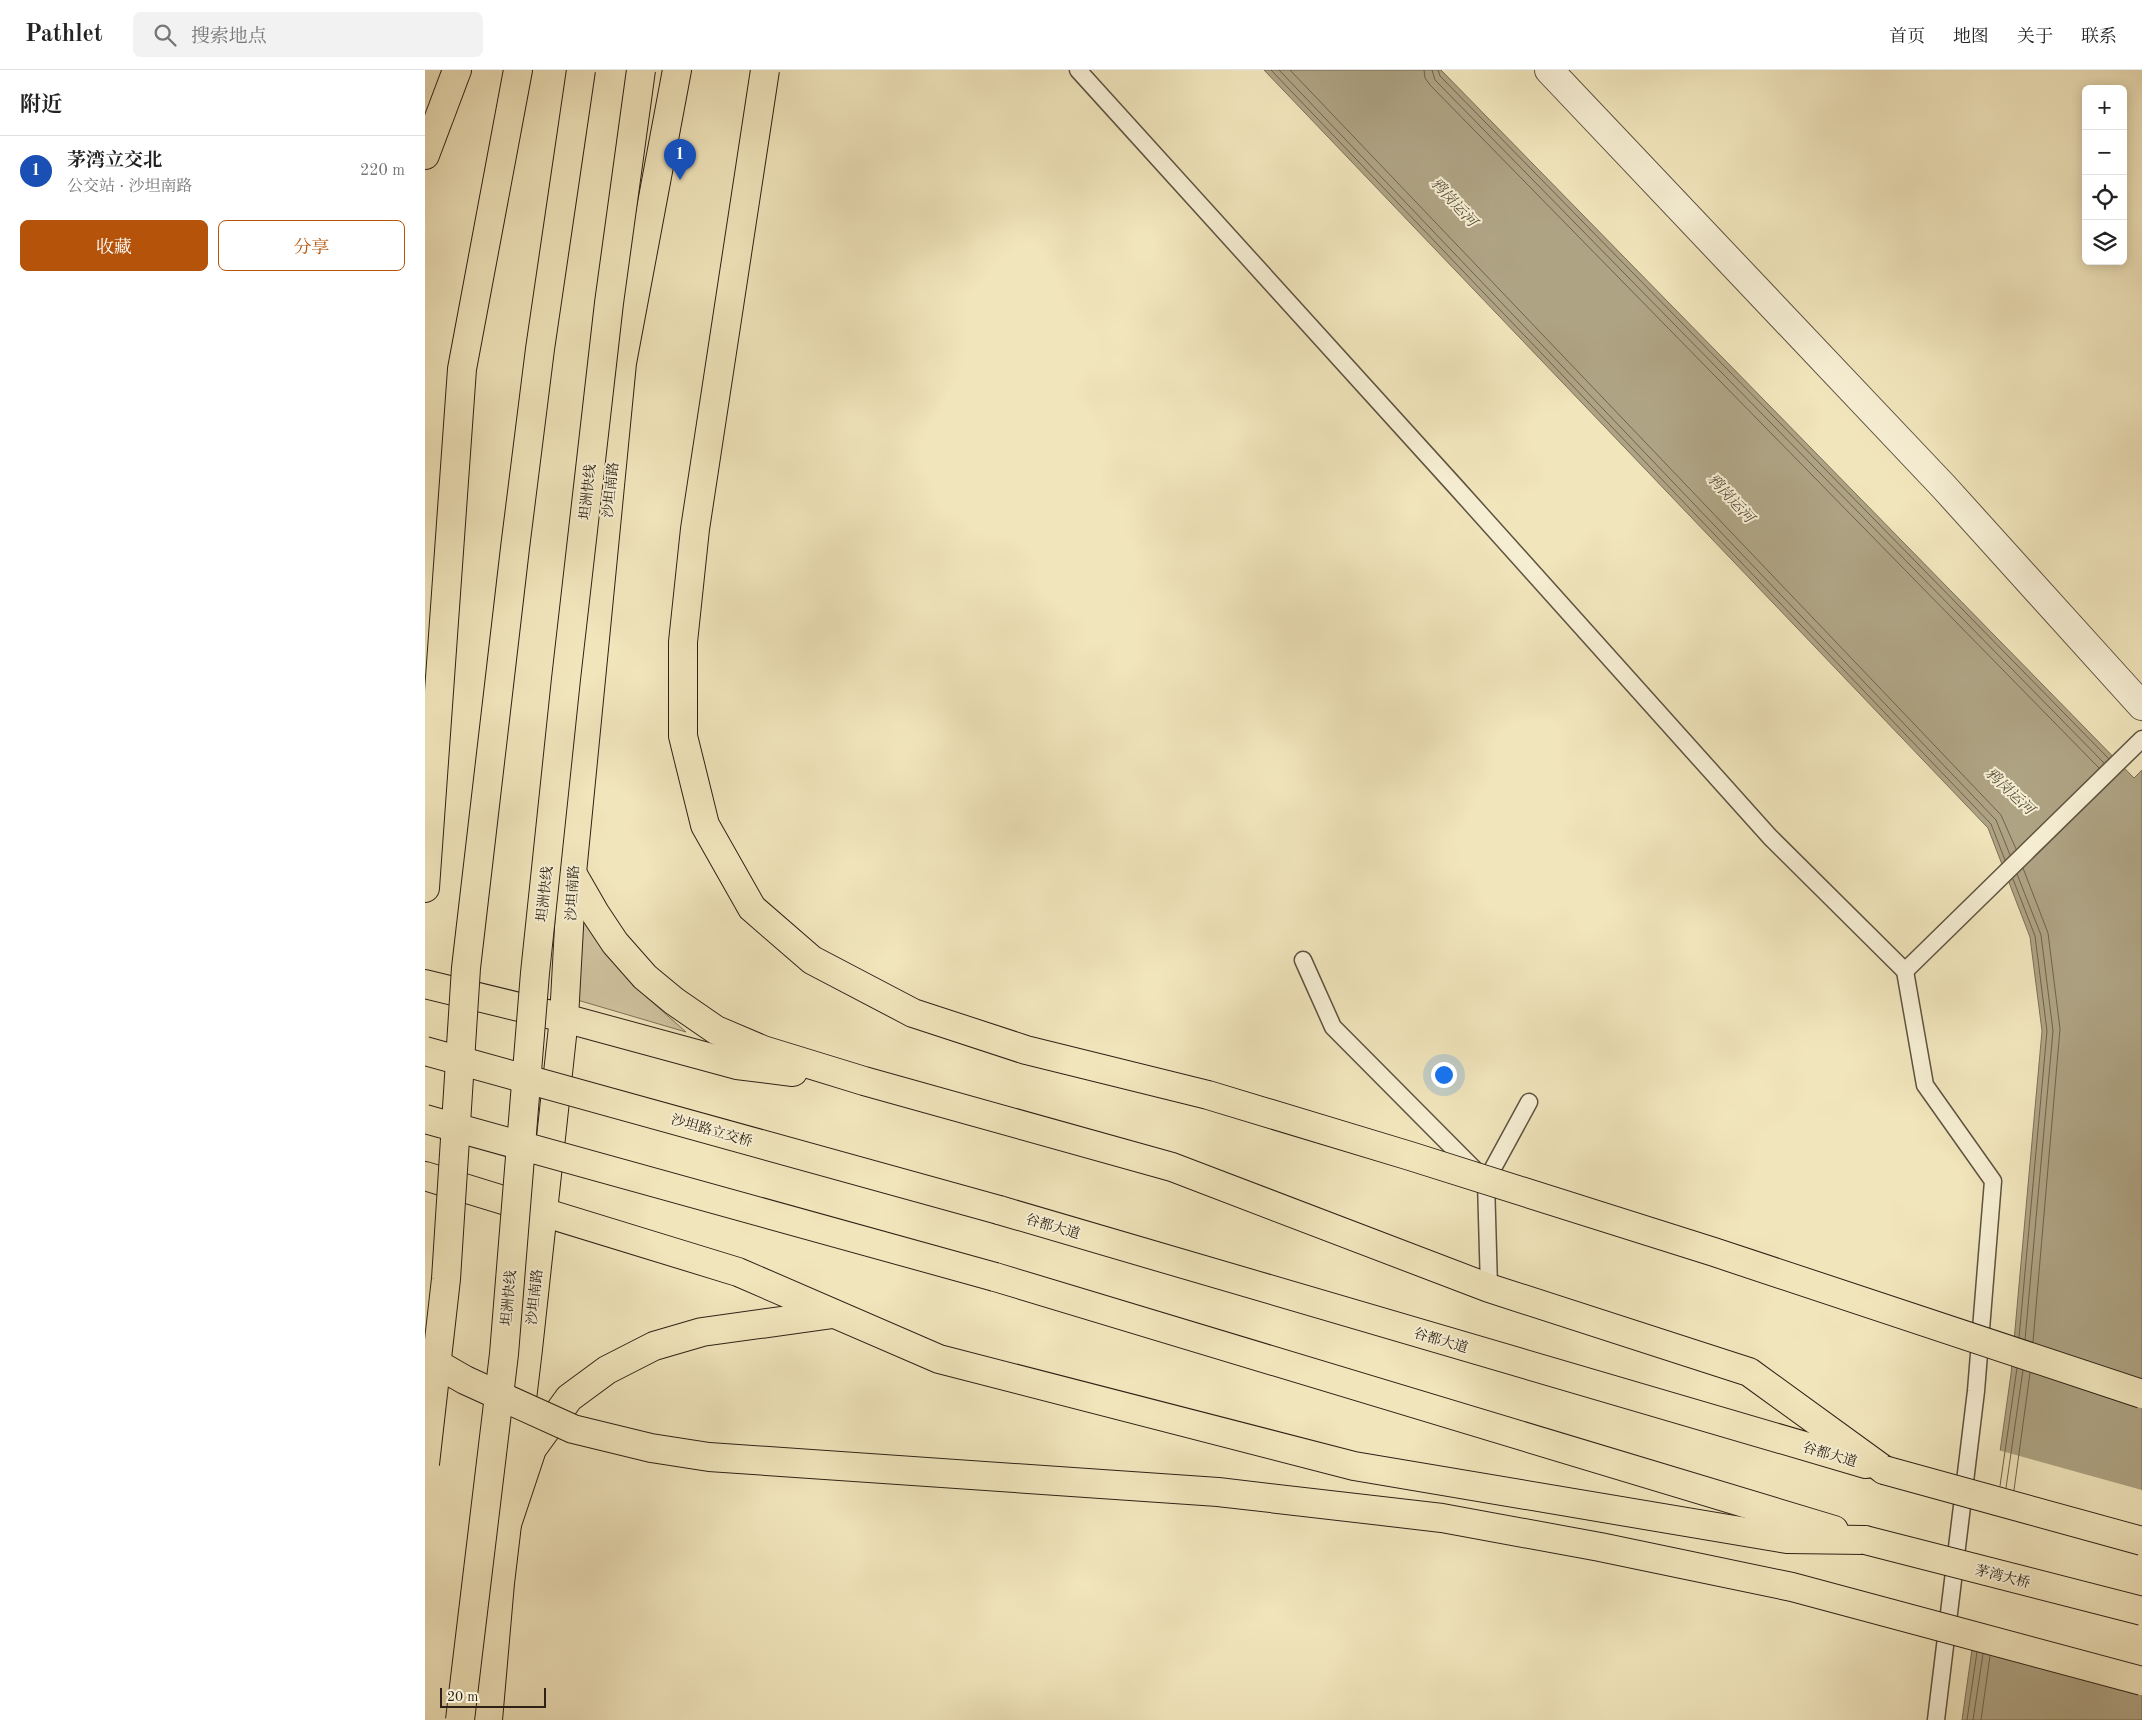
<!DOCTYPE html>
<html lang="zh">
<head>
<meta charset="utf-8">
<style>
  body { margin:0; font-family:"Old Standard TT","Noto Serif SC",serif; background:#f2f2f2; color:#222 }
  .controls { position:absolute; right:15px; top:15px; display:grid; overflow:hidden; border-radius:8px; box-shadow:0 2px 12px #0003 }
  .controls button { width:45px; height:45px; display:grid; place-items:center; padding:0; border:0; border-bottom:1px solid #e0e0e0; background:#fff; color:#222; font:25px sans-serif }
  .scale { position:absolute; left:15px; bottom:12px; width:106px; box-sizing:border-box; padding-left:5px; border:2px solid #2d2215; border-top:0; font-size:14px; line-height:18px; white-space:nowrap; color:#2d2215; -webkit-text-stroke:4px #f6eed3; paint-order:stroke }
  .you { position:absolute; left:1018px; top:1004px; width:18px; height:18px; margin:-12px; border:4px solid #fff; border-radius:50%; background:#1a73e8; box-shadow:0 0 0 8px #1a73e833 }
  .badge { display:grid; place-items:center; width:32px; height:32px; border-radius:50%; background:#b45309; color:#fff; font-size:16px; font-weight:700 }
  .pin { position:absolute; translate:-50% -41px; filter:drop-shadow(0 1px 2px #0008) }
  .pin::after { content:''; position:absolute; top:26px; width:18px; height:15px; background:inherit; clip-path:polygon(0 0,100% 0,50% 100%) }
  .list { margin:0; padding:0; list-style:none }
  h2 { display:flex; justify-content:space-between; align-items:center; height:65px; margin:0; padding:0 20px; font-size:21px }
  h2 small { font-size:16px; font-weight:400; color:#767676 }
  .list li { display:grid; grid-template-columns:32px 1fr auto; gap:15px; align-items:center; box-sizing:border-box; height:70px; padding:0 20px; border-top:1px solid #e0e0e0 }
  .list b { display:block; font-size:19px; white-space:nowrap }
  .list p { margin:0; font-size:16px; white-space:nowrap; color:#767676 }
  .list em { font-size:16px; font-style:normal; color:#767676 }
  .actions { display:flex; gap:10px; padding:15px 20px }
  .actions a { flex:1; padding:11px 0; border:1px solid #b45309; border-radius:8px; text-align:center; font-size:18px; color:#b45309 }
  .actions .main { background:#b45309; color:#fff }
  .icon { flex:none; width:28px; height:28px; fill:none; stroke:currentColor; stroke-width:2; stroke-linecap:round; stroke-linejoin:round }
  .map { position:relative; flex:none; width:1717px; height:1650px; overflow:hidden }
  header { display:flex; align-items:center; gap:30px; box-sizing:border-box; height:70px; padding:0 25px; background:#fff; border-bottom:1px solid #e0e0e0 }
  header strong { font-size:24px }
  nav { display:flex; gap:28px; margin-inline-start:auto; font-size:18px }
  .search { width:350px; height:45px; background:#f2f2f2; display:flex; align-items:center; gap:12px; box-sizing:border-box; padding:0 18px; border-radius:8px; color:#767676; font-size:19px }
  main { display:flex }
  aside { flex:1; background:#fff }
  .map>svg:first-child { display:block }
  .green { fill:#d0c4a0; stroke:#7e735a }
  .water { fill:#aea383; stroke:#7a6f57 }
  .pier { fill:#f1e5bc }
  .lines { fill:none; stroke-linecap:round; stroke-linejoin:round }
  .shore { stroke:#6e624c; stroke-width:1 }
  .lane-casing { stroke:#5e533f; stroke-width:19 }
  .street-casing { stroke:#5e533f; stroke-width:30 }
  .primary-casing { stroke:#2d2215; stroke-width:30 }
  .highway-casing { stroke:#2d2215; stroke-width:30 }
  .lane { stroke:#f6eed3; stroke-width:16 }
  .street { stroke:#f6eed3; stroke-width:28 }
  .primary { stroke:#f1e5bc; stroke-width:28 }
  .highway { stroke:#f1e5bc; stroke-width:28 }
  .highway-bridge-casing { stroke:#2d2215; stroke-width:30; stroke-linecap:butt }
  .highway-bridge { stroke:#f1e5bc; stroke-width:28 }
  .labels { text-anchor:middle; stroke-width:4; stroke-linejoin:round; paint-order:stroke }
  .street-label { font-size:14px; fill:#2d2215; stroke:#f6eed3 }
  .water-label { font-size:15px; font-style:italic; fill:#5a4f3c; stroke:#f6eed3 }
</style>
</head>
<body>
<header>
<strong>Pathlet</strong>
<div class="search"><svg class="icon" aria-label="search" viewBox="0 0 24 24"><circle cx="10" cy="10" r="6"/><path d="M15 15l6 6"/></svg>搜索地点</div>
<nav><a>首页</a><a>地图</a><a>关于</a><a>联系</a></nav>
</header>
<main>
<aside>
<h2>附近<small></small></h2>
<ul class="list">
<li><span class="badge" style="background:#1a4fb4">1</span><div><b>茅湾立交北</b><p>公交站 · 沙坦南路</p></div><em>220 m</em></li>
</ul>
<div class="actions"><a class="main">收藏</a><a>分享</a></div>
</aside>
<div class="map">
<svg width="1717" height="1650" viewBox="0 0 1717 1650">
  <rect width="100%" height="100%" fill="#f1e5bc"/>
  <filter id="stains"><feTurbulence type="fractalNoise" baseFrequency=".004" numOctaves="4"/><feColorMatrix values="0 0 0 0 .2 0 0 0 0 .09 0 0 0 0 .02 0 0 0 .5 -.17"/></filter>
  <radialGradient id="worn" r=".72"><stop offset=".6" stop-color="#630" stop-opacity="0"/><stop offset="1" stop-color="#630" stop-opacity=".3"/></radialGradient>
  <path class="green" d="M156,826L186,881L217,923L261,962L149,929Z"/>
  <path class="water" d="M839,0H1016L1709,708L1717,700V1650H1537L1586,1304L1617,961L1605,867L1563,758Z"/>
  <path class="pier" d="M1573,1380L1717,1420V1602L1548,1554Z"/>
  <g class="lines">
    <g class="shore">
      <path d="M846,0L1566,754L1580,790"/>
      <path d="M854,0L1571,750L1585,785"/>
      <path d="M865,0L1576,745L1591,779"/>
      <path d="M999,0L1000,8L1005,15L1674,698"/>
      <path d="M1007,0L1010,10L1679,693"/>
      <path d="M1013,0L1015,6L1684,689"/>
      <path d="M1598,798L1623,863L1635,959L1608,1272"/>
      <path d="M1592,804L1616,865L1628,961L1600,1270"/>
      <path d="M1588,809L1610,866L1622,961L1594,1268"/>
      <path d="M1575,1416L1592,1298"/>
      <path d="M1581,1418L1598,1300"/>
      <path d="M1589,1420L1605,1303"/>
      <path d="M1542,1650L1552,1582"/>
      <path d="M1548,1650L1558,1584"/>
      <path d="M1556,1650L1565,1586"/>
    </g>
    <g class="lane-casing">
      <g id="lane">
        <path d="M653,0L1031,417L1345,767L1480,901L1500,1015L1568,1111L1551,1321L1511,1650"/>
        <path d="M878,890L908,957L1054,1104"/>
        <path d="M1480,901L1717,669"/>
        <path d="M1064,1218L1061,1111L1104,1032"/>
      </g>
    </g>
    <g class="street-casing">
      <path id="street" d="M1124,0L1519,417L1717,636"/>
    </g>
    <g class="primary-casing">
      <g id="primary">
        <path d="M0,818L37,299L93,0"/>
        <path d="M63,1650L75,1513L103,1279L139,948L147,803L197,293L252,0"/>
      </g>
    </g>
    <g class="highway-casing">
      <g id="highway">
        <path d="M0,85L32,0"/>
        <path d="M0,774L2,771"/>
        <path d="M147,803L170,843L190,873L220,907L249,931L291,960L338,980L439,1011L747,1097L1064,1218L1324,1302L1459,1400"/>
        <path d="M0,914L139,948L312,995L368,1002"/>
        <path d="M0,1106L313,1202L514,1289L929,1396L1362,1469L1440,1470"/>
        <path d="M574,1140L1441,1394"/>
        <path d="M570,1207L1409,1460"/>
        <path d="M83,1451L107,1379L144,1328L182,1300L229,1276L277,1262L408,1244"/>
      </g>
    </g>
    <use href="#lane" class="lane"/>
    <use href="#street" class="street"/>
    <use href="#primary" class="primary"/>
    <use href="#highway" class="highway"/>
    <g class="highway-bridge-casing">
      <g id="highway-bridge">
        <path d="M340,0L270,459L258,572V666L280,755L327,838L387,890L488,943L601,980L783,1025L985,1086L1289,1182L1717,1324"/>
        <path d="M0,981L574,1140"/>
        <path d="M0,1049L570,1207"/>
        <path d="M0,1287L40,1310L148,1359L226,1378L284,1387L793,1422L1017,1448L1175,1477L1367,1517L1717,1611"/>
        <path d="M0,1394L21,1209L41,898L90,478L115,279L156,0"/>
        <path d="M1459,1400L1717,1471"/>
        <path d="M1440,1470L1717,1541"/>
        <path d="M35,1650L79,1284L110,903L141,609L184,233L216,0"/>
      </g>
    </g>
    <use href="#highway-bridge" class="highway-bridge"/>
  </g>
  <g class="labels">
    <g class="street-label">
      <text transform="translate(185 420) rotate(-84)" y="5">沙坦南路</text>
      <text transform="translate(162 422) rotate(-84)" y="5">坦洲快线</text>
      <text transform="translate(147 823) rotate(-87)" y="5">沙坦南路</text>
      <text transform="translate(119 824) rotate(-84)" y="5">坦洲快线</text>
      <text transform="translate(287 1060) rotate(16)" y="5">沙坦路立交桥</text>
      <text transform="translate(628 1156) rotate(16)" y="5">谷都大道</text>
      <text transform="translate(109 1227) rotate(-84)" y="5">沙坦南路</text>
      <text transform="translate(83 1228) rotate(-85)" y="5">坦洲快线</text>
      <text transform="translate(1016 1270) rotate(16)" y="5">谷都大道</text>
      <text transform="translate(1405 1384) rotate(16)" y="5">谷都大道</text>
      <text transform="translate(1578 1506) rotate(14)" y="5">茅湾大桥</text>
    </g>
    <g class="water-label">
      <text transform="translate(1029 132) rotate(47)" y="5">鸦岗运河</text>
      <text transform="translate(1306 428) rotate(47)" y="5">鸦岗运河</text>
      <text transform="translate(1585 721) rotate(43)" y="5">鸦岗运河</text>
    </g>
  </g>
  <rect width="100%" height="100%" filter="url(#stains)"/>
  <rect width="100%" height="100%" fill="url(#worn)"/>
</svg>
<div class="controls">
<button>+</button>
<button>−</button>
<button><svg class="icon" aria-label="locate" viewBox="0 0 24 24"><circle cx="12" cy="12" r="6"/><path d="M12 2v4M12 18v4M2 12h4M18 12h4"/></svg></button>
<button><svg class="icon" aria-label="layers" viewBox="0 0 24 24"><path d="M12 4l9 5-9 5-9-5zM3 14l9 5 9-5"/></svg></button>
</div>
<div class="scale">20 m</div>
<div class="you"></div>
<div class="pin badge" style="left:255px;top:110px;background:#1a4fb4">1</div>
</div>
</main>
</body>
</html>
